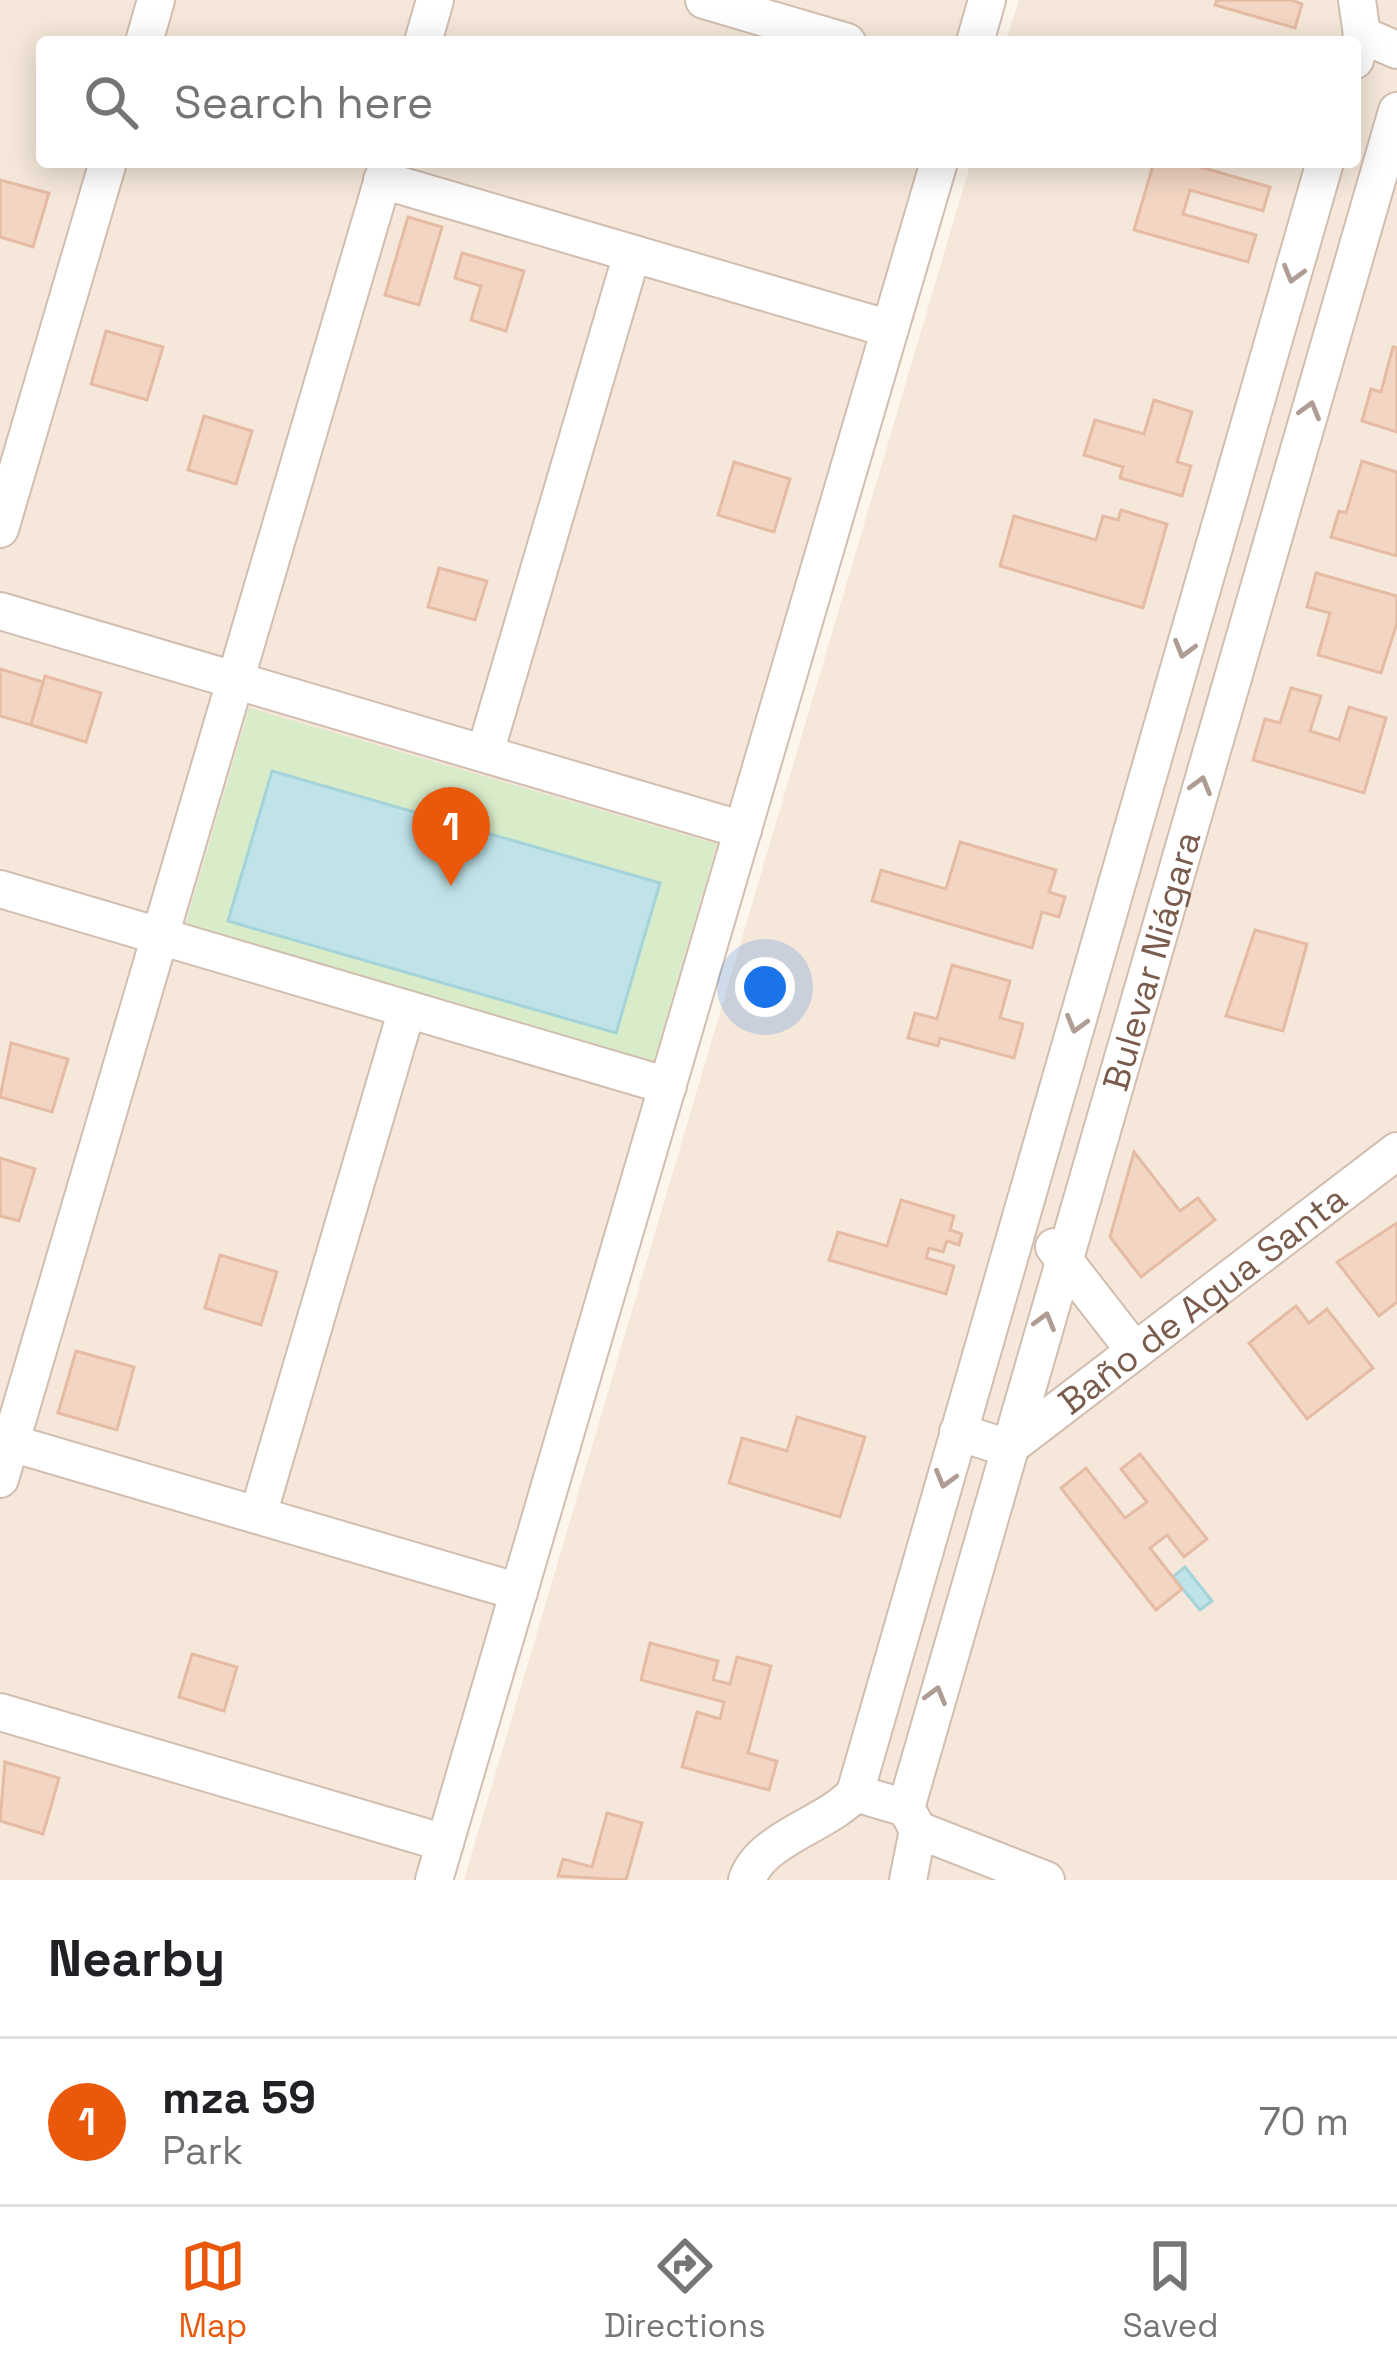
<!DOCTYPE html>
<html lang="en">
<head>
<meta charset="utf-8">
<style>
  body { margin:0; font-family:"Space Grotesk",sans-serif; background:#f6f6f6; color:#202124 }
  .you { position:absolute; left:765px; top:987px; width:42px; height:42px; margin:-30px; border:9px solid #fff; border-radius:50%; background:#1a73e8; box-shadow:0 0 0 18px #1a73e833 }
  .badge { display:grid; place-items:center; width:78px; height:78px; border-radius:50%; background:#ea580c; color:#fff; font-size:39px; font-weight:700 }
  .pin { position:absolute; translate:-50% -99px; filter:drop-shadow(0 3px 6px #0008) }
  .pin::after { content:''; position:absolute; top:63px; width:42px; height:36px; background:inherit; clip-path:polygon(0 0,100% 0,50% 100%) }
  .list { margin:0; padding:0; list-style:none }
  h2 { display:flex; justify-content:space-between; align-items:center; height:156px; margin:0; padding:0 48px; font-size:51px }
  h2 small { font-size:39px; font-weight:400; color:#757577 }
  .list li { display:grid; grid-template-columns:78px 1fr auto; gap:36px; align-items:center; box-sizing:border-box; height:168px; padding:0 48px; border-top:3px solid #e0e0e0 }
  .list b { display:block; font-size:45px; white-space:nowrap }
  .list p { margin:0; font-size:39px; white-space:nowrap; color:#757577 }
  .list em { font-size:39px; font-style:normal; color:#757577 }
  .icon { flex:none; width:66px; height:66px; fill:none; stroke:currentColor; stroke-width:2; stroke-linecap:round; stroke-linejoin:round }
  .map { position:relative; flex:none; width:1397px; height:1880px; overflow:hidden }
  .search { position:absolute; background:#fff; box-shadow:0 6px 30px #0003; left:36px; right:36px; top:36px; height:132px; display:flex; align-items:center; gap:30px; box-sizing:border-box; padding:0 42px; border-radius:12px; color:#757577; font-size:45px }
  .sheet { height:324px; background:#fff }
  nav { display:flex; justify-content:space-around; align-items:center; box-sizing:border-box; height:168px; border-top:3px solid #e0e0e0; background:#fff; font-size:33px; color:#757577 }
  nav a { display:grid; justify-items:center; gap:6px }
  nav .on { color:#ea580c }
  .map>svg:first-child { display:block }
  .residential { fill:#f5e8da }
  .green { fill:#d8ecc9 }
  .water { fill:#bfe3e8; stroke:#a5d3da; stroke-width:3 }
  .building { fill:#f3d5c3; stroke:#e6bba3; stroke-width:3 }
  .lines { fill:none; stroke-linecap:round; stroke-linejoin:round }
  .street-casing { stroke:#d1beb0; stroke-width:40 }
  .street { stroke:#fff; stroke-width:36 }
  .oneway { stroke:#af9d94 }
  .labels { text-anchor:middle; stroke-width:12; stroke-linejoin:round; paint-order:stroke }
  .street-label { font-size:36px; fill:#7a5c4d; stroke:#fffaf3 }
</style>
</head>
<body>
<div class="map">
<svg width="1397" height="1880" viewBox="0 0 1397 1880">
  <rect width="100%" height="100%" fill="#fdf6ec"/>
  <g class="residential">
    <path d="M0,0H992L979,42H42V162H945L445,1880H0Z"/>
    <path d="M1019,0H1397V1880H464L971,162H1355V42H1006Z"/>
  </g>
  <path class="green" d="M249,708L717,844L652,1067L184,929Z"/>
  <g class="water">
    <path d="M272,771L660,883L616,1033L228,921Z"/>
    <path d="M1185,1567L1212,1601L1200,1610L1173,1577Z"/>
  </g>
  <g class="building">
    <path d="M1217,0H1291L1302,4L1295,28L1215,5Z"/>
    <path d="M1154,162H1183L1270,187L1263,211L1190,190L1183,214L1256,235L1248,262L1134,230Z"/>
    <path d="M0,180L49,193L33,247L0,237Z"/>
    <path d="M408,217L442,227L419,305L385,295Z"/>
    <path d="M462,253L524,271L506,331L471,320L481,286L455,278Z"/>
    <path d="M106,331L163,347L147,400L91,384Z"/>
    <path d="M1393,347L1397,348V432L1362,421L1371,389L1381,392Z"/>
    <path d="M1154,400L1192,412L1177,462L1191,466L1182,496L1120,478L1123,467L1084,455L1095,420L1144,434Z"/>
    <path d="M204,416L252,431L236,484L188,470Z"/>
    <path d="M1362,461L1397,472V556L1331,537L1339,511L1346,513Z"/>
    <path d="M734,462L790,479L774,532L718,515Z"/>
    <path d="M1121,510L1167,524L1143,608L1000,566L1014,516L1096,540L1103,516L1118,520Z"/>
    <path d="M439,568L487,581L475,620L428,607Z"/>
    <path d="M1316,573L1397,596V623L1381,673L1318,655L1330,613L1307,607Z"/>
    <path d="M0,669L43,682L31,725L0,716Z"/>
    <path d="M45,676L101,693L86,742L31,725Z"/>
    <path d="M1291,688L1321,696L1310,731L1339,740L1349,707L1386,718L1364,793L1253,760L1265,719L1280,723Z"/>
    <path d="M960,842L1056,870L1049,892L1065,897L1059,917L1042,912L1032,948L872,901L881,870L946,889Z"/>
    <path d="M1255,930L1307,944L1283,1031L1226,1016Z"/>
    <path d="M952,965L1010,981L1000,1018L1023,1024L1014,1058L940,1038L938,1046L908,1038L915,1013L937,1019Z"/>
    <path d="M11,1043L68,1059L52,1112L0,1097Z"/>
    <path d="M1134,1152L1180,1211L1198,1198L1215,1220L1141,1277L1110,1237Z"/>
    <path d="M0,1158L35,1169L19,1221L0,1216Z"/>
    <path d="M901,1200L954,1216L950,1230L962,1234L959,1245L947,1241L943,1252L929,1248L926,1258L954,1266L946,1294L829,1260L838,1232L887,1246Z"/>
    <path d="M1397,1223V1302L1379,1316L1337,1262Z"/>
    <path d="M220,1255L277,1272L261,1325L205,1308Z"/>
    <path d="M1296,1306L1309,1323L1327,1309L1373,1368L1307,1419L1249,1343Z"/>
    <path d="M76,1351L134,1367L117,1430L58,1413Z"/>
    <path d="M797,1417L865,1437L840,1517L729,1483L742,1438L787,1451Z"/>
    <path d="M1140,1454L1207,1539L1184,1557L1167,1535L1150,1548L1182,1589L1156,1610L1061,1488L1086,1468L1125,1518L1147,1502L1121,1469Z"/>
    <path d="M650,1643L718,1661L713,1680L730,1684L737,1657L771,1666L748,1753L777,1761L769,1790L682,1767L697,1712L720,1719L724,1702L641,1680Z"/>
    <path d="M192,1654L237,1667L224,1711L179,1697Z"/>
    <path d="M5,1762L59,1778L43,1834L0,1821Z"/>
    <path d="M607,1813L642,1823L626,1880L558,1876L563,1859L592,1867Z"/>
  </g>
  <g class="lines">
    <g class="street-casing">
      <g id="street">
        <path d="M704,0L847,42"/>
        <path d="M1362,35L1397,50"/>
        <path d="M144,42L156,0"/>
        <path d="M423,42L435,0"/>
        <path d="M975,42L987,0"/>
        <path d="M1355,60L1362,35L1357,0"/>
        <path d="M382,180L890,329"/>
        <path d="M0,529L108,162"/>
        <path d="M0,611L743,830"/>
        <path d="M485,753L632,254"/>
        <path d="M0,889L668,1086"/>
        <path d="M1054,1247L1134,1350"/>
        <path id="s1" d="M958,1432L1008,1448L1397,1151"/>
        <path d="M11,1443L519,1592"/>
        <path d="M0,1479L388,162"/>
        <path d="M258,1515L407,1009"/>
        <path d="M0,1712L445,1843"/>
        <path d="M855,1793L906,1808L918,1830L908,1880"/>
        <path id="s2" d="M906,1808L1397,111"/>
        <path d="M918,1830L1046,1880"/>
        <path d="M434,1880L939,162"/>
        <path d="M747,1880C761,1838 827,1825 855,1793L1325,162"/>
      </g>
    </g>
    <use href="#street" class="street"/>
  </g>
  <defs><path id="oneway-chevron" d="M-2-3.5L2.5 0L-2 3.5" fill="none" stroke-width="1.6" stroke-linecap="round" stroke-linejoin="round" transform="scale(3)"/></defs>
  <g class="oneway">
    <use href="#oneway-chevron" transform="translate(1293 274) rotate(106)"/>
    <use href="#oneway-chevron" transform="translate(1310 410) rotate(-74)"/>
    <use href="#oneway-chevron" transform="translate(1184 649) rotate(106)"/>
    <use href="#oneway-chevron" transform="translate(1201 785) rotate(-74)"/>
    <use href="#oneway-chevron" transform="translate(1076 1024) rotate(106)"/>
    <use href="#oneway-chevron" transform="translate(1045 1321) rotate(-74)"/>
    <use href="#oneway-chevron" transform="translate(945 1479) rotate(106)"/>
    <use href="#oneway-chevron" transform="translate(936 1695) rotate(-74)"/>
  </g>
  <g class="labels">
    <g class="street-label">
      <text dy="13" stroke="none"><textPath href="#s2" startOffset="882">Bulevar Niágara</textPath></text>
      <text dy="13" stroke="none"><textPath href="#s1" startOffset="297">Baño de Agua Santa</textPath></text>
    </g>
  </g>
</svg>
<div class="you"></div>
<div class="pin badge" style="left:451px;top:886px">1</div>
<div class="search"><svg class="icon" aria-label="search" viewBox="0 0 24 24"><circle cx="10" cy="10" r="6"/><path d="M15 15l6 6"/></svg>Search here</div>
</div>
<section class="sheet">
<h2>Nearby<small></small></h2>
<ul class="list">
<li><span class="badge">1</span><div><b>mza 59</b><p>Park</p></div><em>70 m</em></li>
</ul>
</section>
<nav>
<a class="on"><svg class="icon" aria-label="map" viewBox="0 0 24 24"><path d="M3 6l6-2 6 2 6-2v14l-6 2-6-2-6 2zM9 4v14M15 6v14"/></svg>Map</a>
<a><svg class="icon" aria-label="directions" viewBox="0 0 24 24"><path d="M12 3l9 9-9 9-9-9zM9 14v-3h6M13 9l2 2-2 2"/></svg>Directions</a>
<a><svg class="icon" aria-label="saved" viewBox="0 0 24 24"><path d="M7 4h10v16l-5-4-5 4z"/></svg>Saved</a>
</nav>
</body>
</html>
